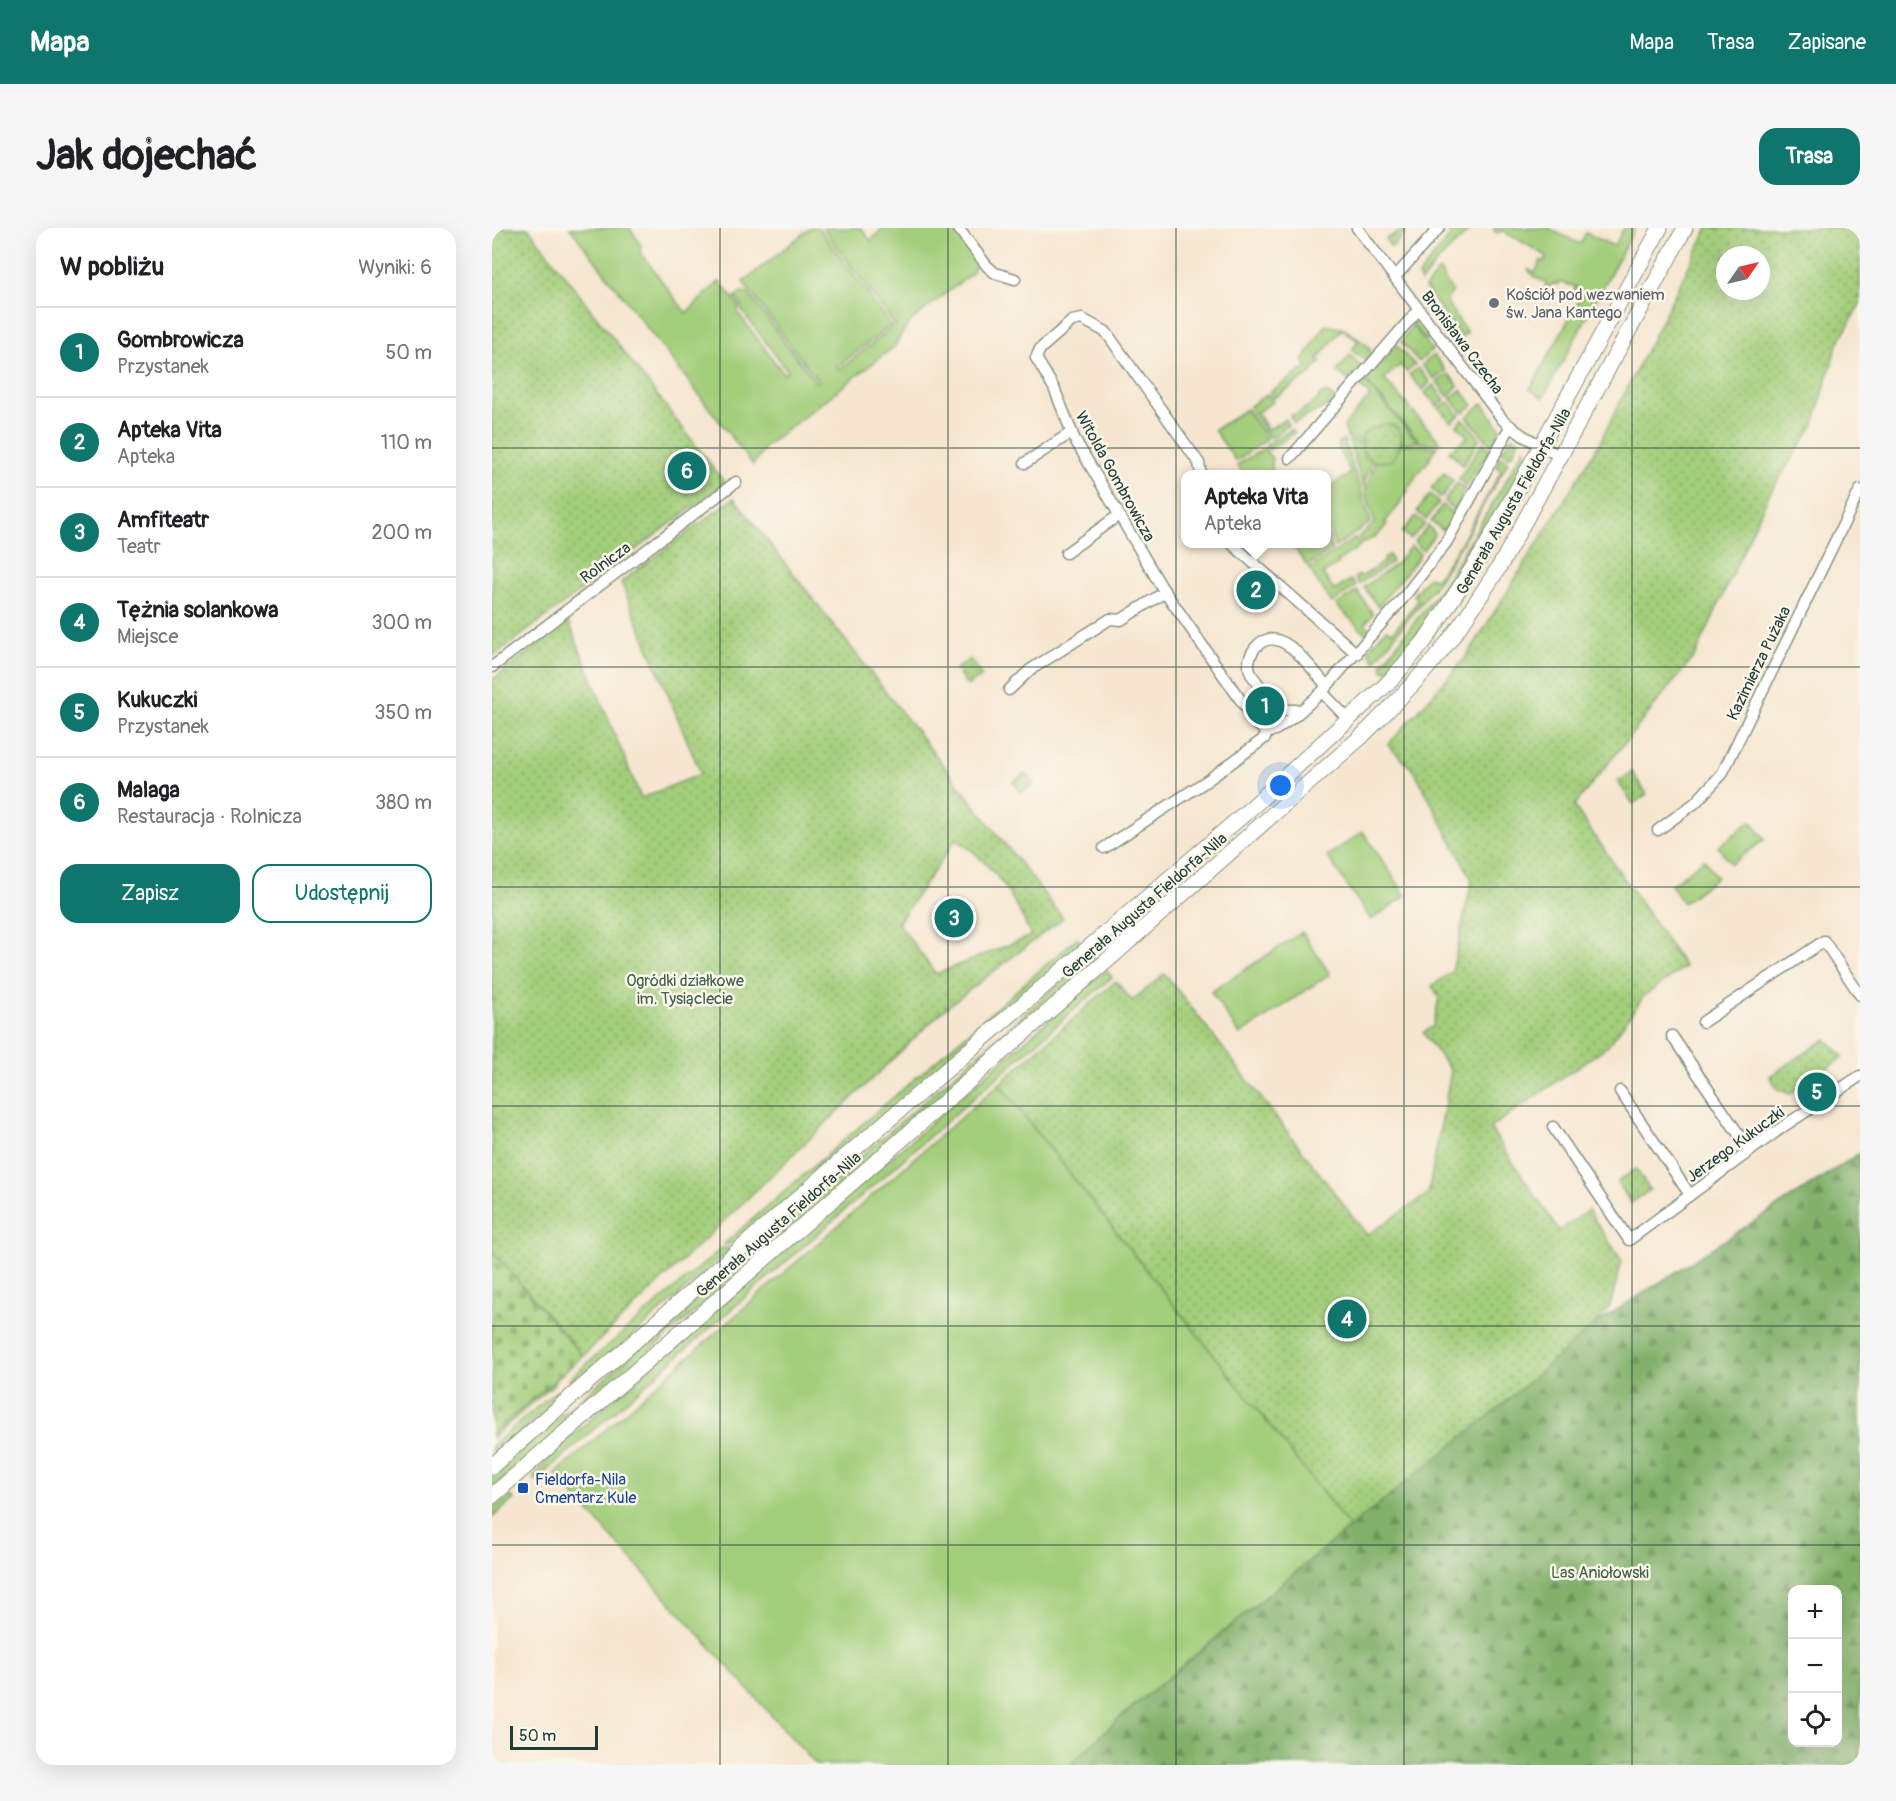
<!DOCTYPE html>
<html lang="pl">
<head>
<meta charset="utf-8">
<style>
  body { margin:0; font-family:Pangolin,sans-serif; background:#f6f6f6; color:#202124 }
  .controls { position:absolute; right:18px; bottom:18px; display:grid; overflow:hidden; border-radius:12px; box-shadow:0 6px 24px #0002 }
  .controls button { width:54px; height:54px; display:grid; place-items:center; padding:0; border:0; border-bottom:2px solid #e0e0e0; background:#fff; color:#202124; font:30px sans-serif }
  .compass { position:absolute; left:1224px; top:18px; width:54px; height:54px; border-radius:50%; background:#fff; box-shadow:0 6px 24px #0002; rotate:56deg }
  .scale { position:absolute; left:18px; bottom:15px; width:88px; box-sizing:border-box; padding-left:6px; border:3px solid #1f3d34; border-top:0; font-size:16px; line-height:21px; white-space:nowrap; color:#1f3d34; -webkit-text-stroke:4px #fbf7ec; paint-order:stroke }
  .you { position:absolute; left:789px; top:558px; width:21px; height:21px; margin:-15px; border:4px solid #fff; border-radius:50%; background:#1a73e8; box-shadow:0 0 0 9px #1a73e833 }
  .badge { display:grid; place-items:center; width:39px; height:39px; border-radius:50%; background:#0f766e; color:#fff; font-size:20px; font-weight:700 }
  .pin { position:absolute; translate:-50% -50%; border:3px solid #fff; box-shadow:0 2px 6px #0006 }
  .popup { position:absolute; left:689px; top:242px; width:150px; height:78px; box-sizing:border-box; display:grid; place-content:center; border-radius:12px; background:#fff; filter:drop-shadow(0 2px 4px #0005); font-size:20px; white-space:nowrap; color:#757577 }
  .popup b { font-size:22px; color:#202124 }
  .popup::after { content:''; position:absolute; left:50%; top:100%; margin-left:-12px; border:12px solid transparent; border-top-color:#fff }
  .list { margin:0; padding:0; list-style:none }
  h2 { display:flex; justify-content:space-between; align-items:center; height:78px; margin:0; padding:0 24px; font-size:26px }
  h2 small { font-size:20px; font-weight:400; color:#757577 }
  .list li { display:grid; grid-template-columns:39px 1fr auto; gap:18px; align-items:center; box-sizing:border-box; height:90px; padding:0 24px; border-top:2px solid #e0e0e0 }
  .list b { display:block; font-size:22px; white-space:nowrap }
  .list p { margin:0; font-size:20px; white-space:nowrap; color:#757577 }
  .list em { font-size:20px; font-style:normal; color:#757577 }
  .actions { display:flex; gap:12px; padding:18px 24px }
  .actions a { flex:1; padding:14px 0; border:2px solid #0f766e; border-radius:18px; text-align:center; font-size:21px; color:#0f766e }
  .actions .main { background:#0f766e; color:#fff }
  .icon { flex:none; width:33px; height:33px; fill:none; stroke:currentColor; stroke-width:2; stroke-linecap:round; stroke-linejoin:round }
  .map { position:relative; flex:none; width:1368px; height:1537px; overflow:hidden; border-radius:18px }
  header { display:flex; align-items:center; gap:36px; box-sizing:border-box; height:84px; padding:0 30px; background:#0f766e; color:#fff }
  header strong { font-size:28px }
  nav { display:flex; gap:33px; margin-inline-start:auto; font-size:21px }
  .intro { display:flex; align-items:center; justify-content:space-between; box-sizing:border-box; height:144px; padding:0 36px }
  h1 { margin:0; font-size:42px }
  .button { padding:15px 27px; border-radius:18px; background:#0f766e; color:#fff; font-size:21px; font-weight:700 }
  main { display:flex; gap:36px; padding:0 36px }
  aside { flex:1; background:#fff; border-radius:18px; box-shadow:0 6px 24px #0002 }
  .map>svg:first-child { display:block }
  .grass { fill:#a3ce7a; stroke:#618657; stroke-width:1.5 }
  .forest { fill:url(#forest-firs); stroke:#50774f; stroke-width:1.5; fill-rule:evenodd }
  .cemetery { fill:url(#cemetery-stones); stroke:#618657; stroke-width:1.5 }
  .park { fill:url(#park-dots); stroke:#618657; stroke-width:1.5; fill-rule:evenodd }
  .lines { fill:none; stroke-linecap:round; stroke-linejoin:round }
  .street-casing { stroke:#8a9282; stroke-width:13 }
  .secondary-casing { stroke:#8a9282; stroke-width:17 }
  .street { stroke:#fff; stroke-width:10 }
  .secondary { stroke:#fff; stroke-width:15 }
  .grid { fill:none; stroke:#1f3d34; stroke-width:1.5; stroke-opacity:0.55 }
  .worship-dot { fill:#6b7280; stroke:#fbf7ec; stroke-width:2 }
  .transit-dot { fill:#1a4fb4; stroke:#fbf7ec; stroke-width:2 }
  .labels { text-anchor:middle; stroke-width:5; stroke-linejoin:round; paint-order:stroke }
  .worship-label { font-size:16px; fill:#5b616d; stroke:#fbf7ec; text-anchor:start }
  .street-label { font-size:16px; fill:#1f3d34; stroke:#fbf7ec }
  .park-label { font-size:16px; fill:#406146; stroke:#fbf7ec }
  .transit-label { font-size:16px; fill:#164399; stroke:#fbf7ec; text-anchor:start }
</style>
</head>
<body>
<header>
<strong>Mapa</strong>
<nav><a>Mapa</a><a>Trasa</a><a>Zapisane</a></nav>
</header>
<div class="intro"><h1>Jak dojechać</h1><a class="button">Trasa</a></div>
<main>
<aside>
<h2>W pobliżu<small>Wyniki: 6</small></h2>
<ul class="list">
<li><span class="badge">1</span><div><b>Gombrowicza</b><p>Przystanek</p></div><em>50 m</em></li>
<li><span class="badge">2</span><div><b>Apteka Vita</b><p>Apteka</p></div><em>110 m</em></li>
<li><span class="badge">3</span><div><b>Amfiteatr</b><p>Teatr</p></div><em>200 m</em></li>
<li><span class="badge">4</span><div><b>Tężnia solankowa</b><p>Miejsce</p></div><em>300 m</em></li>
<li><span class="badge">5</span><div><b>Kukuczki</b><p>Przystanek</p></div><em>350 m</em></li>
<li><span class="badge">6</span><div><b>Malaga</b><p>Restauracja · Rolnicza</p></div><em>380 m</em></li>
</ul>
<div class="actions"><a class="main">Zapisz</a><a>Udostępnij</a></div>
</aside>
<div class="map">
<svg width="1368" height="1537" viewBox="0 0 1368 1537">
  <defs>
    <pattern id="forest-firs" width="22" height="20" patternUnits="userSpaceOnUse" patternTransform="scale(1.5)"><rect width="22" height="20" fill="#82b16a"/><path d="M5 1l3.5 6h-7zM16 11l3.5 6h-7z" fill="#6a9158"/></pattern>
    <pattern id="cemetery-stones" width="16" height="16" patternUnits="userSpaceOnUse" patternTransform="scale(1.5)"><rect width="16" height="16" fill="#a3ce7a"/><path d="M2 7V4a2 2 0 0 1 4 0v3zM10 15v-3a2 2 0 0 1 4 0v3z" fill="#84a865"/></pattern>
    <pattern id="park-dots" width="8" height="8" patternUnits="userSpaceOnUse" patternTransform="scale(1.5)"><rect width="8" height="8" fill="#a3ce7a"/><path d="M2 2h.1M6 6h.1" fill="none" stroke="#84a865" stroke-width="1.8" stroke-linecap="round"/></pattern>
  </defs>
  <rect width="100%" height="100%" fill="#fbf7ec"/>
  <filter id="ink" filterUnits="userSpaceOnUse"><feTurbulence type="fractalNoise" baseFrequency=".0167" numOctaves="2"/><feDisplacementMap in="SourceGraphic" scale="12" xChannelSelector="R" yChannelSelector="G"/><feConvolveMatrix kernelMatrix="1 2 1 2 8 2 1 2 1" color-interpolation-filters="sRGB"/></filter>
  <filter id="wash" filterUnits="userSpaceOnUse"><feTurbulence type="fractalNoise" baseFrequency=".008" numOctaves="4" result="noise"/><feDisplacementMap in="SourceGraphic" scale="24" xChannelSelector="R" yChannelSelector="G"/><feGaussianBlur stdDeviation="1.35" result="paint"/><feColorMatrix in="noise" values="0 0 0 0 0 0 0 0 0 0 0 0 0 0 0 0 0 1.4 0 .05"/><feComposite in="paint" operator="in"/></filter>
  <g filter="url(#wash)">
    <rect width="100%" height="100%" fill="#f6e6d0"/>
    <g class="grass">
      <path d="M78,0H138L149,18L148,24L194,85L227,54L229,55L247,78L246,85L292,146L296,143L250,83L249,76L243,69L249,64H255L324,155L326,153L251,54L318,0H327L399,97L345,139L347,142L403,97L331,0H369L379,13L391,0H461C470,12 491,30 480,45L420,92L412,102L402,119L274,218L261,237Z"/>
      <path d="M952,0H980L944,35L929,54L926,48L959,7Z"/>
      <path d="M1002,0H1056L1088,16L1094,5L1122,18L1132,0H1143L1051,170L1038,161L1090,67L1082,63L1084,59L1068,54L1066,57L1062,55L1056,61H1052L1055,55L1042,49L1036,41L1043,45L1049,32L1052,34L1055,28L1011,3L1005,5L1002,3Z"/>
      <path d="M913,2V6L899,19L894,12L895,10Z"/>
      <path d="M947,42L960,63L954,73L975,105L969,109L933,60Z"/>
      <path d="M924,92L929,94L938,104L937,111H932L920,95Z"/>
      <path d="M833,97L853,101L877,119L879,126L873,133L860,122L866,113L850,101L826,131L829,134L817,147L782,170L778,164L815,139L811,133Z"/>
      <path d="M920,97L940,122L927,134L909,114Z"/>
      <path d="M904,117L923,137L915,144L908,137L892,151L948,214L946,216L929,215L873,152Z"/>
      <path d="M858,127L869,138L857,153L845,143Z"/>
      <path d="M942,127L954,143L942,151L930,137Z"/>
      <path d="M926,140L938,154L931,162L917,147Z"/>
      <path d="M957,146L966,158L956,168L945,154Z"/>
      <path d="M872,153L926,214L909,215L910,212L889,197L873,205L870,212L855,209L852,198L878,168L869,159Z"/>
      <path d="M941,157L952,170V173L945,178L933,165Z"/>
      <path d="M969,162L981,177L971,185L958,170Z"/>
      <path d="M834,164L842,170L835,178L802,195L798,188L801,186L803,187L827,171L826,169L830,166L831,167Z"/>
      <path d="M776,166L781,174L765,184L776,202L793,191L796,197L780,210L777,209L757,180L759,177Z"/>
      <path d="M956,174L968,187L959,194L947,180Z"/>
      <path d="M991,175L1008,200L1000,218L975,189Z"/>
      <path d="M754,181L775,211L744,233L722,202Z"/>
      <path d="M971,191L988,210L971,237L957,223L976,209L965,197Z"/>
      <path d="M800,201L802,205L777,222L774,217Z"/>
      <path d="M1021,209L1027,212L1020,227L1017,228L1010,224L1017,211Z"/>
      <path d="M852,212L879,294L843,319L835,296V261L859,245L847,223L846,214Z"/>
      <path d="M857,212L870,215L873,226L880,233L871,258Z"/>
      <path d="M991,214L998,222L974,259L967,251Z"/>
      <path d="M908,216L945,219L937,230L938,231L922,250L923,252L915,261L916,263L908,273L909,275L893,294L895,296L887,306L870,316L866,309L883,295L873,263L883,234C898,234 902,230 908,216Z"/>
      <path d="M772,220L780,231V246H752L745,237Z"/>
      <path d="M1033,220L1036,227L1035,232L969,347L951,374L895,444L891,441L890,436L955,352Z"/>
      <path d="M1008,228L1015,232L1016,234L969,317L945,355L883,433L876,422L894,401L901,404L926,373L922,366L936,349L944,351L968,317L1009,243L1004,238Z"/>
      <path d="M952,245L961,253L950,269H948L939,260Z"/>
      <path d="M965,255L973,262L962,282L953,274V272Z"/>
      <path d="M938,266L947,274L934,292L925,283Z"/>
      <path d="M950,277L963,287L953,303L939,294Z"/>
      <path d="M924,288L933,296L918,311L910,304Z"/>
      <path d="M936,298L942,304V307L931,322L922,314Z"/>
      <path d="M835,306L840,322L815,338L800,316H834Z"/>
      <path d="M863,310L868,318L846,333L847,335L831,346L842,363L859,352L864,358L840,375L817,341Z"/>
      <path d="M919,318L928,325L926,330L886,379L872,359L904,336Z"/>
      <path d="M897,327L900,334L867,356L863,350L867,347L869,349L893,333L892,331Z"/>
      <path d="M865,363L881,386L873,396L878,401L875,407L844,377Z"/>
      <path d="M533,546L540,551L541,557L529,565L521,554Z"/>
      <path d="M1259,593L1273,611L1239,636L1226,619Z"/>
      <path d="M871,604L914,668L879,692L835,628Z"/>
      <path d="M1212,631L1225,649L1191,675L1179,657Z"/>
      <path d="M810,704L838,746L748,807L719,764Z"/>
      <path d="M585,710L591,716L245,1016H232Z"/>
      <path d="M600,727L605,733L0,1261V1247L233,1047Z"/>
      <path d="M614,742L620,749L44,1252L42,1249L61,1224Z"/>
      <path d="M507,856L858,1299L624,1493L578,1537H324L63,1246Z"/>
      <path d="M230,1020H241L83,1158L77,1151Z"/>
      <path d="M63,1152L62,1156L0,1210V1206Z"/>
      <path d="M64,1163L70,1169L0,1229V1218Z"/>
      <path d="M19,1268L22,1271L0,1290V1281Z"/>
    </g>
    <path class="forest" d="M1368,925V1537H578L624,1493L858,1299L1004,1182L1103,1096ZM1300,1362H1346V1514H1300Z"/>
    <path class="cemetery" d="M0,1023L91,1128L0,1206Z"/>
    <g class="park">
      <path d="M0,0H36L233,255L0,429Z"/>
      <path d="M1216,0H1368V76L1344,120L1322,196L1276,268L1204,426L1082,578L1193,739L1152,768L1116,818L998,900L1067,1003L1096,982L1130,1033L1118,1078L1103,1096L1004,1182L858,1299L507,856L624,753L640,773L672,746L696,775L875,1007L936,966L959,843L931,805L941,798L947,769L940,758L960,744L980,652L923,544L896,517L975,428L1106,218ZM1233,27H1269V63H1233Z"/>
      <path d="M893,196C917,198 910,220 899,233C879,236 866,230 871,207L879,201Z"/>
      <path d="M242,270L571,690L454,780L91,1128L0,1023V452L76,393L149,570L209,546L129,354ZM464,611C500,633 523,670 539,708L444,746L406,695Z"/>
      <path d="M478,431L490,448L475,458L464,441Z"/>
      <path d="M1140,544L1155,566L1141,576L1126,554Z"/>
      <path d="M1334,811L1351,829L1298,866L1285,861L1278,848Z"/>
      <path d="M1144,941L1158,962L1139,975L1125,954Z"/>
    </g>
  </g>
  <g filter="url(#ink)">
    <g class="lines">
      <g class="street-casing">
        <g id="street">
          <path d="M466,0L495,38L503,45L523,51"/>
          <path d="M865,0L1011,192L1030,207L1069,229"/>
          <path d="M903,49L947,0"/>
          <path d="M798,230L927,81"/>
          <path d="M533,235L580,204"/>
          <path d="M709,246L707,235L614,104L590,91L580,93L548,121L544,130L562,160L582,210L669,358L766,497L775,505"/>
          <path d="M740,316L865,426"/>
          <path d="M574,325L627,287"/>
          <path d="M0,439L244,254"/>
          <path d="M517,462L538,442L618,391L629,392L673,364"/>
          <path d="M830,464L856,491"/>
          <path d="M810,482H788L783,479L759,446C755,437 757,428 763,420C787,391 820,442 835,458"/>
          <path d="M775,505L785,501L803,488L830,464L908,374L954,315L1018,199"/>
          <path d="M1166,602L1203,575L1230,546L1368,262"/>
          <path d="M612,620L716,552L773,510L775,505"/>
          <path d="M1211,794L1332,713L1368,767"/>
          <path d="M1180,808L1258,923"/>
          <path d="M1128,863L1198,967"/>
          <path d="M1061,899L1137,1012L1292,898L1368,848"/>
        </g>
      </g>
      <g class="secondary-casing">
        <g id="secondary">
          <path d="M0,1238L359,924L758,581L896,455L932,414L991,324L1168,0"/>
          <path d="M0,1268L618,730L870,508C896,482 923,456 946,427C969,399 989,367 1009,336L1193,0"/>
        </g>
      </g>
      <use href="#street" class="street"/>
      <use href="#secondary" class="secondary"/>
    </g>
  </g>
  <path class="grid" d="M228,0V1537M456,0V1537M684,0V1537M912,0V1537M1140,0V1537M0,220H1368M0,439H1368M0,659H1368M0,878H1368M0,1098H1368M0,1317H1368"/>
  <circle class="worship-dot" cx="1002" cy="75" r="6"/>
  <rect class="transit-dot" x="25" y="1254" width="12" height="12" rx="3"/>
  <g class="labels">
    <g class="worship-label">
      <text x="1014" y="72">Kościół pod wezwaniem<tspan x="1014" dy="18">św. Jana Kantego</tspan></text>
    </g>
    <g class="street-label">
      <text transform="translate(971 114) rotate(53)" y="6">Bronisława Czecha</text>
      <text transform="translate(624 248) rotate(61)" y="6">Witolda Gombrowicza</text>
      <text transform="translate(1021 273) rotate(-60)" y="6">Generała Augusta Fieldorfa-Nila</text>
      <text transform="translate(113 334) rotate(-36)" y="6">Rolnicza</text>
      <text transform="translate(1266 435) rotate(-64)" y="6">Kazimierza Pużaka</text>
      <text transform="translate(652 677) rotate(-41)" y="6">Generała Augusta Fieldorfa-Nila</text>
      <text transform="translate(1243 916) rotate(-36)" y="6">Jerzego Kukuczki</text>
      <text transform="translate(286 996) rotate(-41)" y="6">Generała Augusta Fieldorfa-Nila</text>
    </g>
    <g class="park-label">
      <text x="193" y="758">Ogródki działkowe<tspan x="193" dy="18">im. Tysiąclecie</tspan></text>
      <text x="1108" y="1350">Las Aniołowski</text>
    </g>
    <g class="transit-label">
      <text x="43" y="1257">Fieldorfa-Nila<tspan x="43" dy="18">Cmentarz Kule</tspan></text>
    </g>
  </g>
</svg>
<div class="controls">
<button>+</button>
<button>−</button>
<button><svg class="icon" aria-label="locate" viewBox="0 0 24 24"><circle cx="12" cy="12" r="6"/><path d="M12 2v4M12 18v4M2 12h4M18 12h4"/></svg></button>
</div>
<svg class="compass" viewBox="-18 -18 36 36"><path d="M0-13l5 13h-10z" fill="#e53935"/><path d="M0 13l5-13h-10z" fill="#757577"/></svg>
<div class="scale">50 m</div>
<div class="you"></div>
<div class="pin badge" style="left:773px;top:478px">1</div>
<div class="pin badge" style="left:764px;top:362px">2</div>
<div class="popup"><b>Apteka Vita</b>Apteka</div>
<div class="pin badge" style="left:462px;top:690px">3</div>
<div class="pin badge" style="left:855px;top:1091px">4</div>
<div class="pin badge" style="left:1325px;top:864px">5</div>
<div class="pin badge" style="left:195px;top:243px">6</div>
</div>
</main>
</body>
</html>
